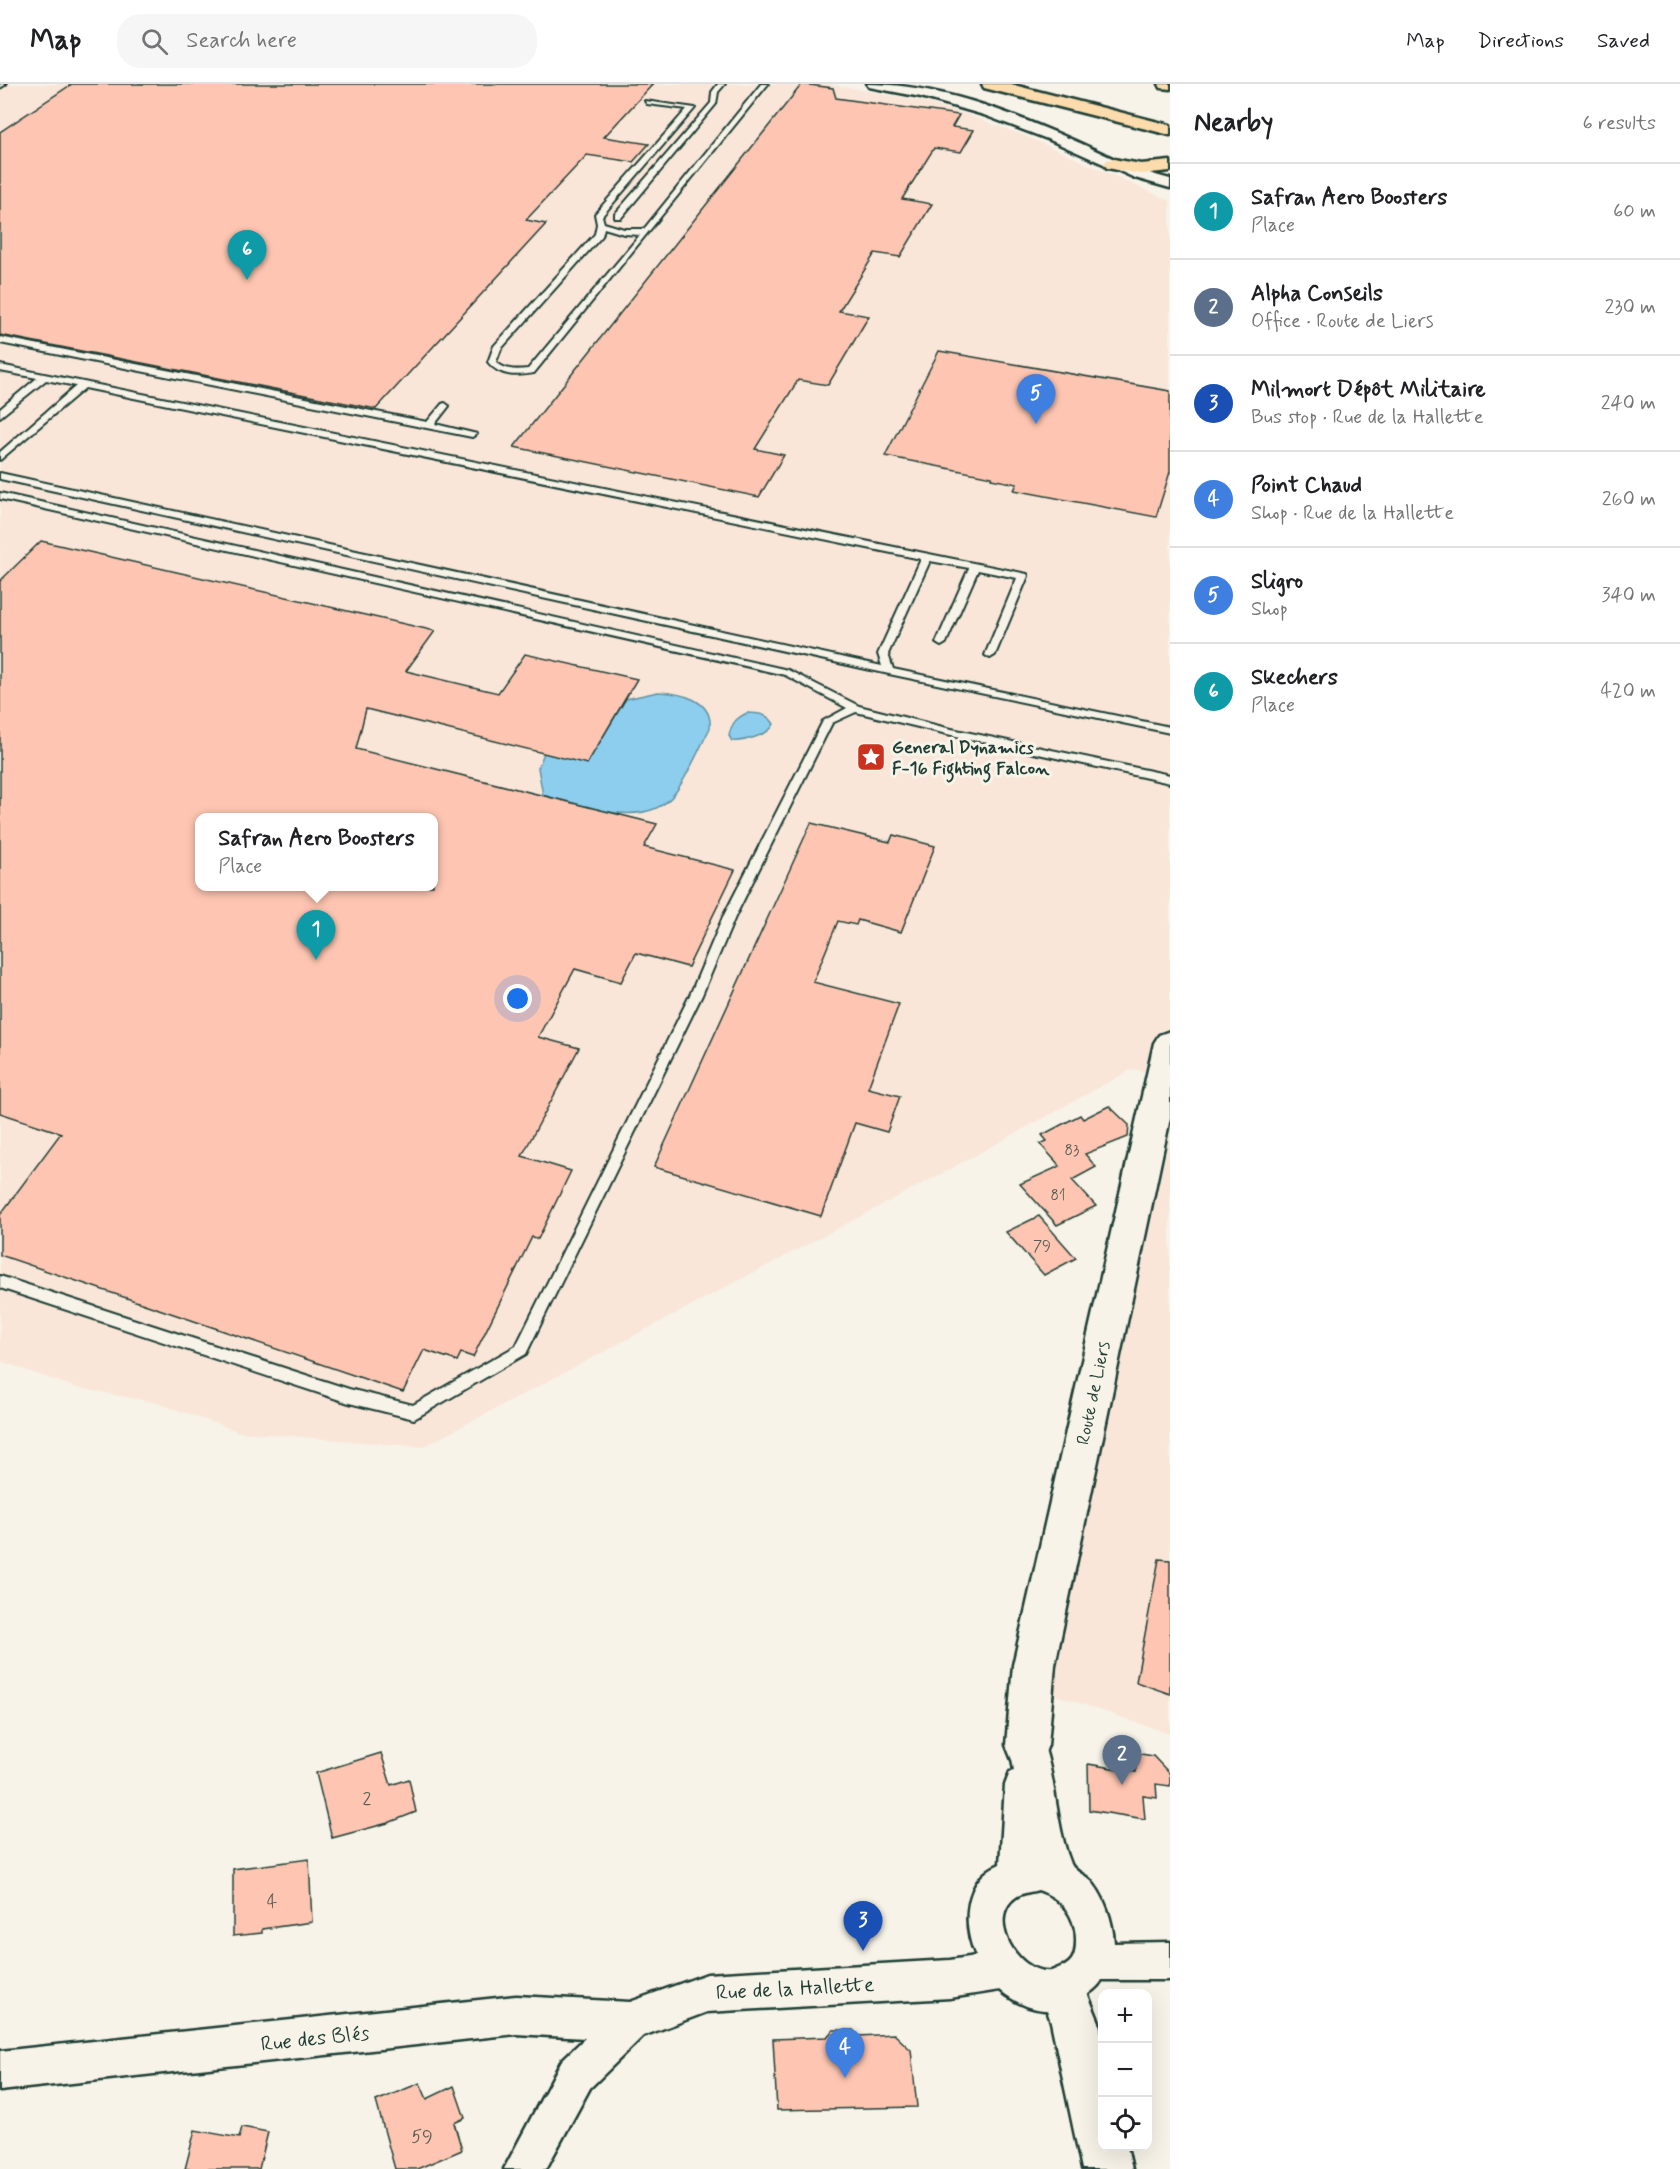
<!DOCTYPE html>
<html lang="en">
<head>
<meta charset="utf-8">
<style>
  body { margin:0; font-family:Mynerve,sans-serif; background:#f6f6f6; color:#202124 }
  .controls { position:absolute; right:18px; bottom:18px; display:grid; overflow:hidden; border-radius:12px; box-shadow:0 6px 24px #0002 }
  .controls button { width:54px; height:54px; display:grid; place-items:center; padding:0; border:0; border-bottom:2px solid #e0e0e0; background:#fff; color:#202124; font:30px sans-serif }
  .you { position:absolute; left:518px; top:915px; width:21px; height:21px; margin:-15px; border:4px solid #fff; border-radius:50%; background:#1a73e8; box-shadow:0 0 0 9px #1a73e833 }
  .badge { display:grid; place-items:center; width:39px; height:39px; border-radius:50%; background:#ea580c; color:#fff; font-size:20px; font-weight:700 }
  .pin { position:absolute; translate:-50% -50px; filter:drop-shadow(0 2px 3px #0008) }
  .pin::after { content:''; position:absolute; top:32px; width:21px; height:18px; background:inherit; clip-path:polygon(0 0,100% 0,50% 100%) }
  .popup { position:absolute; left:195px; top:729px; width:243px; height:78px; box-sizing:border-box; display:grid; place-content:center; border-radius:12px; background:#fff; filter:drop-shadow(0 2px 4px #0005); font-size:20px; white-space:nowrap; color:#757577 }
  .popup b { font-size:22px; color:#202124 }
  .popup::after { content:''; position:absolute; left:50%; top:100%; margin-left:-12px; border:12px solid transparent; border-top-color:#fff }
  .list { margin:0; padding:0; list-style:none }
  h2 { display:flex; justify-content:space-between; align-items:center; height:78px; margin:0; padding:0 24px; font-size:26px }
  h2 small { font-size:20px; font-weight:400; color:#757577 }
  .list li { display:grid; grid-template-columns:39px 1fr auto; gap:18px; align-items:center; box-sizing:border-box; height:96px; padding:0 24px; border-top:2px solid #e0e0e0 }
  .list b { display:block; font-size:22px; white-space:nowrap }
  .list p { margin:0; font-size:20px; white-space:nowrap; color:#757577 }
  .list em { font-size:20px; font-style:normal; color:#757577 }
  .icon { flex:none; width:33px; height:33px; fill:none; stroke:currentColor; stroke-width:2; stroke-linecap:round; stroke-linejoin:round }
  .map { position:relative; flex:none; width:1170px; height:2085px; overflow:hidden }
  header { display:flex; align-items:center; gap:36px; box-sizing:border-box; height:84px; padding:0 30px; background:#fff; border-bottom:2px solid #e0e0e0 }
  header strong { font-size:28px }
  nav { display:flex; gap:33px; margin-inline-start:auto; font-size:21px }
  .search { width:420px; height:54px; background:#f6f6f6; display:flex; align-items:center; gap:15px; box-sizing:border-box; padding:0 21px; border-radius:24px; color:#757577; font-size:22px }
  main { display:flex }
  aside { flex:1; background:#fff }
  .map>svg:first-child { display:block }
  .built { fill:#f9e6d8; fill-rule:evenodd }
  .water { fill:#8dceee; stroke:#6194a4; stroke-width:1.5 }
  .building { fill:#fec6b2; stroke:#1f3d34; stroke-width:1.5; fill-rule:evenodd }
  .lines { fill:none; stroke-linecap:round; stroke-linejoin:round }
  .lane-casing { stroke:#1f3d34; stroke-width:4 }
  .street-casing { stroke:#1f3d34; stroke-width:5 }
  .secondary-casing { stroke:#1f3d34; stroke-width:5 }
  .highway-casing { stroke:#1f3d34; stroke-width:5 }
  .lane { fill:#f7f3e8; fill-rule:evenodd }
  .street { fill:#f7f3e8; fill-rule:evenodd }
  .secondary { fill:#f7f3e8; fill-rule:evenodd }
  .highway { fill:#fcdcac; fill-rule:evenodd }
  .labels { text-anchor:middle; stroke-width:6; stroke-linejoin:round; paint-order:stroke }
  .number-label { font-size:15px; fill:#575f54 }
  .poi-label { font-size:18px; font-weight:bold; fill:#1f3d34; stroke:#f7f3e8; text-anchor:start }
  .street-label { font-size:18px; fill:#1f3d34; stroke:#f7f3e8 }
  .near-number-label { font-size:18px; fill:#575f54 }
  .near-street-label { font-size:21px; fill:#1f3d34; stroke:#f7f3e8 }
</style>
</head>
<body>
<header>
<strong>Map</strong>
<div class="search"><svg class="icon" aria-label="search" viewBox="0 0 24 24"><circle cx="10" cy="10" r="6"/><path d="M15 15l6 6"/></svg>Search here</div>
<nav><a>Map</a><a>Directions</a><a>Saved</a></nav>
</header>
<main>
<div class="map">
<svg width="1170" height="2085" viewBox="0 0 1170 2085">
  <rect width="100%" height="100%" fill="#f7f3e8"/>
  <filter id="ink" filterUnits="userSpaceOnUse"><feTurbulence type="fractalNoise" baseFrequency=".0167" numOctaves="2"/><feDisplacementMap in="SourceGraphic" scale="12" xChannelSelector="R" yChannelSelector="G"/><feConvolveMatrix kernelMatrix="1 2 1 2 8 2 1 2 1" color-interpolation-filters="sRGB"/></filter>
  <g filter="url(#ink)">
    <g class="built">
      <path d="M0,0H827L919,16L968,31L1026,52L1170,117V994L1133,985L941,1090L423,1363L240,1348L157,1319L74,1303L0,1277ZM199,734H433V802H199Z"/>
      <path d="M1170,1049V1650L1050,1609Z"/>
    </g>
    <g class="water">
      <path d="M658,608C680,609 713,615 710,644C699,665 689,690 675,709C646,748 581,721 543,711L538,684L544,669L587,679L626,615Z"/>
      <path d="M747,629C758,629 768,630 774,640C770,651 742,658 732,657L729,652C731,640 736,634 747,629Z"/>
    </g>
    <g class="building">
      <path d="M72,0H653L604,53L649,60L633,78L587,71L526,136L546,140L376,325L0,251V48Z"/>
      <path d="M802,0L833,4L836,14L959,31L952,43L974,46L961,68L934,64L902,115L932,120L900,173L875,169L839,227L869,232L828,301L798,296L755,365L784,371L759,413L514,363Z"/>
      <path d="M939,267L1170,307V388L1156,433L1014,406L1017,400L991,395L992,393L885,372Z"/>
      <path d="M41,457L435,547L406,587L498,609L525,570L637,595L587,680L366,625L356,665L657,740L644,763L735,786L688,883L636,869L621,898L575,885L538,953L579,964L522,1072L571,1087L538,1155L532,1153L473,1273L461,1269L457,1277L424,1266L403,1308L0,1171V1131L61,1049L0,1029V497ZM199,734H433V802H199Z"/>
      <path d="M811,739L890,758L893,751L935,762L901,848L858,836L856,841L838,837L813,898L899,920L868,1004L900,1012L887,1048L855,1039L821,1132L654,1083Z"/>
      <path d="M1109,1022L1129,1041L1128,1053L1085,1070L1096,1083L1072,1096L1096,1122L1057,1141L1020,1100L1060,1082L1040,1060L1047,1057L1042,1051L1080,1031L1083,1035Z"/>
      <path d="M1039,1132L1076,1174L1044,1191L1006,1148Z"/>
      <path d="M1159,1475L1170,1476V1610L1136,1598Z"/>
      <path d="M381,1669L391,1701L409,1695L416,1728L388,1739L332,1754L316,1689Z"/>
      <path d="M1135,1669L1153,1672L1170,1690V1702L1156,1700L1157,1714L1143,1712L1145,1735L1089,1726L1088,1680L1136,1688Z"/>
      <path d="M309,1775L312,1838L262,1845V1849L233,1852V1785Z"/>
      <path d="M833,1946H853L859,1952L894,1950L911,1966L917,2023L777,2026L773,1955L827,1953Z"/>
      <path d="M420,1999L427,2015L454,2002L465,2034L454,2039L462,2066L417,2085H395L376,2017Z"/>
      <path d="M242,2043L268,2048L259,2085H185L195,2046L239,2054Z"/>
    </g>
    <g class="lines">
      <g class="lane-casing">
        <g id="lane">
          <path d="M0,0H6L0,4Z"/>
          <path d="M718,0H725L718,8L716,20L621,134H615V130L711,19L712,8Z"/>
          <path d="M761,0H768L534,289C517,292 500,293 488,278L494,262L595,150L597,140L595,130L687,25L647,20L645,17L695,24L602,132L604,139L624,145H644ZM604,144L624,150L640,151L528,285C516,286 506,287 496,278L501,265L602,152Z"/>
          <path d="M0,253L427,338L442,320L445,319L449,322L435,340L477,350L472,353L0,259Z"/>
          <path d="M0,281L1027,490L1028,492L995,571L990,574L985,571L1017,494L978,486L946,559L941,562L936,559L969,484L930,477L888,570L893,585L1170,643V649L889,590L0,395V389L882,582L878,570L921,475L85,304L0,376V368L76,302L46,296L0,333V325L37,294L0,287Z"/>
          <path d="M0,409L788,586L859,622L947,644L1170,691V699L947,650L856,628L832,639L735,833L702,911L526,1270L414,1335L349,1319L0,1204V1192L349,1305L413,1321L516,1262L690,911L723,833L823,637L847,624L785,591L0,415Z"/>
        </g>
      </g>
      <g class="street-casing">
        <g id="street">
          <path d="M867,0C937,0 1009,28 1073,56C1105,70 1136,87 1170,95V104L1135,94L1050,56L984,31L921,13L869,3Z"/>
          <path d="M1027,1644L1039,1649C1057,1690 1054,1738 1071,1780C1074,1787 1083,1790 1089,1795C1104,1810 1113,1837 1114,1859L1170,1858V1896H1102C1095,1910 1060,1928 1044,1926C1028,1925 1012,1916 1000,1906L950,1914L707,1928L643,1952L590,2004L546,2085H504L562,1976L585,1954L516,1950L0,2007V1967L516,1912L630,1918L707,1890L950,1876L976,1872C962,1841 963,1795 1000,1780L1005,1701L1010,1688L1014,1687L1010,1661L1015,1649ZM1038,1806C1062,1814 1077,1833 1076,1858C1076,1866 1075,1874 1069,1879C1030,1912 980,1837 1016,1813C1021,1809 1031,1808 1038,1806Z"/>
        </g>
      </g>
      <g class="secondary-casing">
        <g id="secondary">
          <path d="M1170,947V1034L1055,1581L1048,1661L1042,1676L1027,1682L1012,1676L1006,1661L1013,1581L1154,959L1159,951Z"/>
          <path d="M1063,1882L1079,1889L1099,1938L1102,1956V2062H1127L1132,2085H1082L1051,1938L1040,1905L1047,1889Z"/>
        </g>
      </g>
      <g class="highway-casing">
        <g id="highway">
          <path d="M982,0H1010L1170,41V51L984,4Z"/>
          <path d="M1159,0H1170V5L1161,4Z"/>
          <path d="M1113,75L1141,80L1170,77V87L1141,90L1107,84L1104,80L1107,76Z"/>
        </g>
      </g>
      <use href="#lane" class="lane"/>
      <use href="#street" class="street"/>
      <use href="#secondary" class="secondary"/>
      <use href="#highway" class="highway"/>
    </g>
  </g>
  <defs>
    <g id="sight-square" transform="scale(1.5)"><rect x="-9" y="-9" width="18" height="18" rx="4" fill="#c8321e" stroke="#f7f3e8"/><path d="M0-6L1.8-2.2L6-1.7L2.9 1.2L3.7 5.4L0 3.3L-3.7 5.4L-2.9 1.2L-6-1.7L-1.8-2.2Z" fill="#fff"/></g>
  </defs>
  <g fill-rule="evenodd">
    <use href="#sight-square" x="871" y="673"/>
  </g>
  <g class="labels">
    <g class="number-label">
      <text x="1072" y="1071">83</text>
      <text x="1058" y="1116">81</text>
      <text x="1042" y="1167">79</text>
    </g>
    <g class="poi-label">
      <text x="892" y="669">General Dynamics<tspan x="892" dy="21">F-16 Fighting Falcon</tspan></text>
    </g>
    <g class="street-label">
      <text transform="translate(1093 1309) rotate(-78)" y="6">Route de Liers</text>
    </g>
    <g class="near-number-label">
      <text x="367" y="1720">2</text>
      <text x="272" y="1823">4</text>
      <text x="422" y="2058">59</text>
    </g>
    <g class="near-street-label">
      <text transform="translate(795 1904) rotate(-3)" y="7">Rue de la Hallette</text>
      <text transform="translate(315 1954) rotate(-6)" y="7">Rue des Blés</text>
    </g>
  </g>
</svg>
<div class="controls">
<button>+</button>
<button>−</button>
<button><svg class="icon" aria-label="locate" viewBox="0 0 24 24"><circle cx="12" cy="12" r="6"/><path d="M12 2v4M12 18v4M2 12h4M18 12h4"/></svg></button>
</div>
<div class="you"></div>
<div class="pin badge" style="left:316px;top:876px;background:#0f9aa8">1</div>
<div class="popup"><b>Safran Aero Boosters</b>Place</div>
<div class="pin badge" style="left:1122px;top:1701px;background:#5c6f8a">2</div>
<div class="pin badge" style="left:863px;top:1867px;background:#1a4fb4">3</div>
<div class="pin badge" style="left:845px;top:1994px;background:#3f7fe0">4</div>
<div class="pin badge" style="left:1036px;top:340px;background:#3f7fe0">5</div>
<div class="pin badge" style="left:247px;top:196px;background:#0f9aa8">6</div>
</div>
<aside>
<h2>Nearby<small>6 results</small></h2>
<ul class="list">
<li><span class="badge" style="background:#0f9aa8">1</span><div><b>Safran Aero Boosters</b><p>Place</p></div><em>60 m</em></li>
<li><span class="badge" style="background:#5c6f8a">2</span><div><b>Alpha Conseils</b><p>Office · Route de Liers</p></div><em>230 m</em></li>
<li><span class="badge" style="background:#1a4fb4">3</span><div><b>Milmort Dépôt Militaire</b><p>Bus stop · Rue de la Hallette</p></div><em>240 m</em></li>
<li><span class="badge" style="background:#3f7fe0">4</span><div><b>Point Chaud</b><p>Shop · Rue de la Hallette</p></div><em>260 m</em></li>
<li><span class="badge" style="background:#3f7fe0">5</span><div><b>Sligro</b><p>Shop</p></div><em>340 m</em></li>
<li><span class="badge" style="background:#0f9aa8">6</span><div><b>Skechers</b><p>Place</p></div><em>420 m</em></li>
</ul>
</aside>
</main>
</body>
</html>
